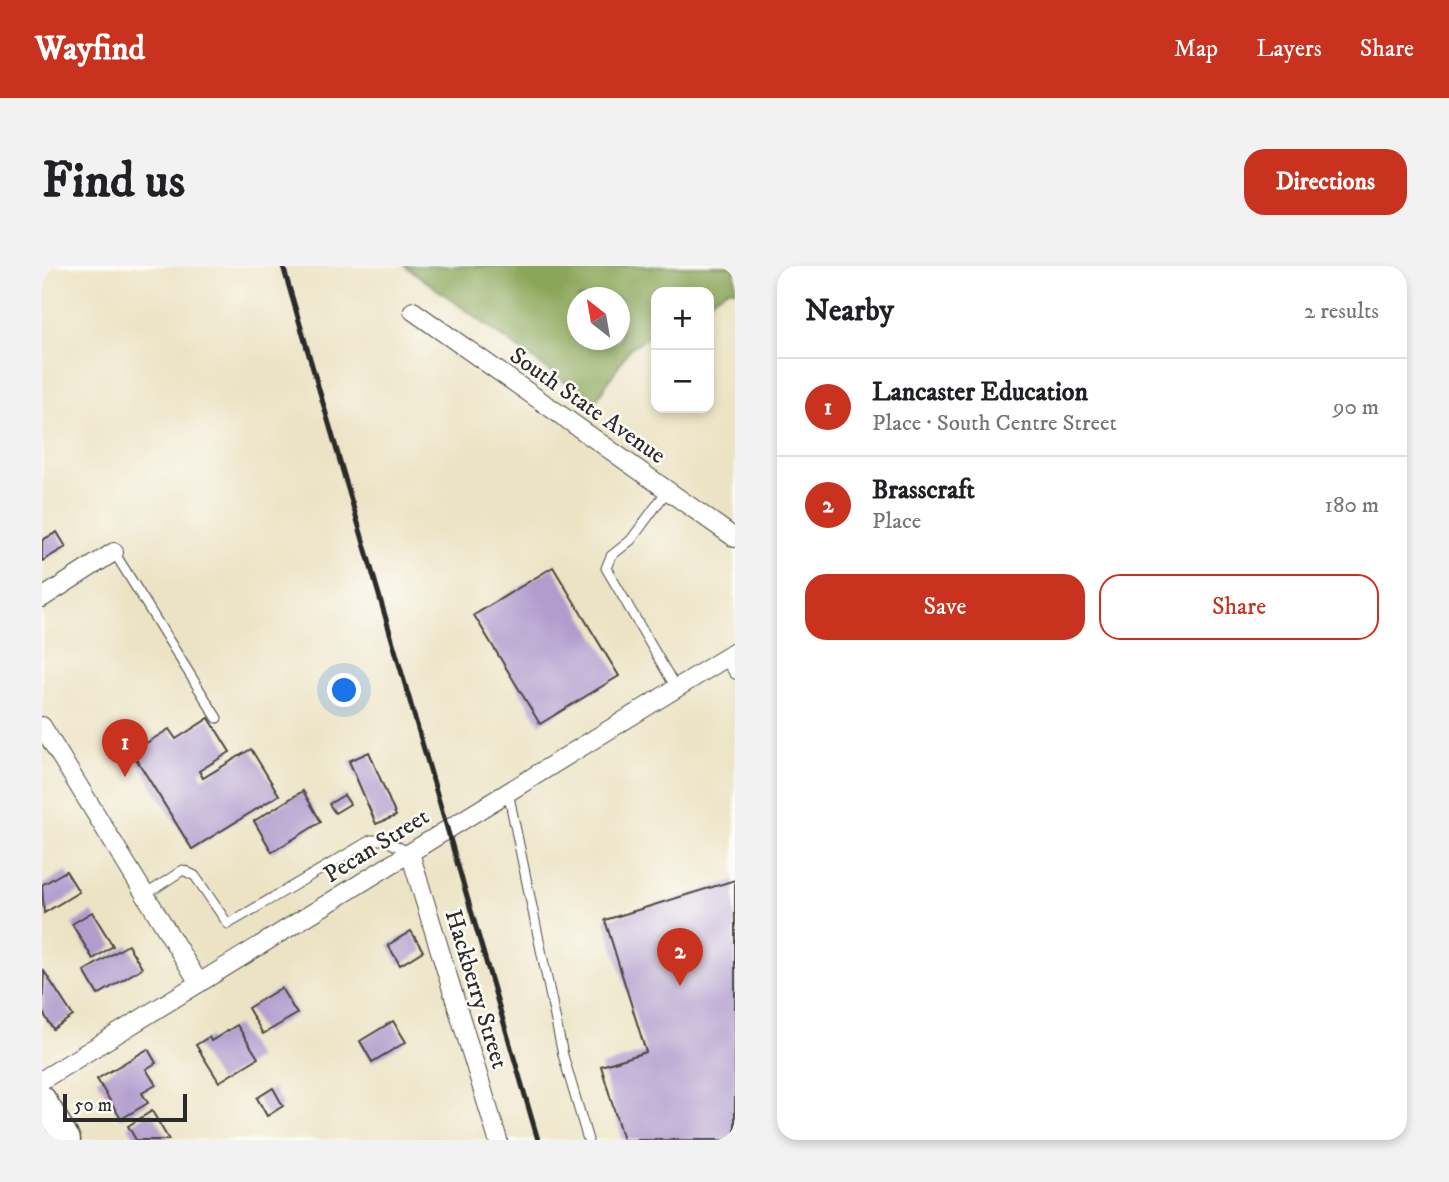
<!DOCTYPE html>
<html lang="en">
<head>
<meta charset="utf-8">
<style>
  body { margin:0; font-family:"IM FELL DW Pica",serif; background:#f2f2f2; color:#202124 }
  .controls { position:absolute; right:21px; top:21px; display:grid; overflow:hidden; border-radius:14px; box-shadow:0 4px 10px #0003 }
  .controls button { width:63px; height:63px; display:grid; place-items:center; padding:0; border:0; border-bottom:2px solid #e0e0e0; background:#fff; color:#202124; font:35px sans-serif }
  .compass { position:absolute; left:525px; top:21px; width:63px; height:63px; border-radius:50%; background:#fff; box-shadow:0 4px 10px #0003; rotate:329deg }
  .scale { position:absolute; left:21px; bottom:18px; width:124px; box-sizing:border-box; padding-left:7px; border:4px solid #2b2b2b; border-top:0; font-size:19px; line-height:24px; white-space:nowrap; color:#2b2b2b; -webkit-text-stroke:5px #fdfcf7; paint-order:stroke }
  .you { position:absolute; left:303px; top:425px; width:24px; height:24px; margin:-18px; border:5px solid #fff; border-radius:50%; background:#1a73e8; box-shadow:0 0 0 10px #1a73e833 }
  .badge { display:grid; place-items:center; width:46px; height:46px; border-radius:50%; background:#c8321e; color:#fff; font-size:23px; font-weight:700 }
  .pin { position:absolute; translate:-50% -58px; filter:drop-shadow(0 2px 4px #0008) }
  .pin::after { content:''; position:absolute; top:37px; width:24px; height:21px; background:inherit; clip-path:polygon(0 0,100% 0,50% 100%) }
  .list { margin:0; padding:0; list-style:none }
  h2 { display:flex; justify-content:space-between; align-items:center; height:91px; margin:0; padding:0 28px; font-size:30px }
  h2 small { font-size:23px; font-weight:400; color:#757577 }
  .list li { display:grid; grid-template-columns:46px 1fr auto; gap:21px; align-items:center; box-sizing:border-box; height:98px; padding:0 28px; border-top:2px solid #e0e0e0 }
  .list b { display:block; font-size:26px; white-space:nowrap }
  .list p { margin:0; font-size:23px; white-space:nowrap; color:#757577 }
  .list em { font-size:23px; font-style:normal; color:#757577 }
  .actions { display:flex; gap:14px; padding:21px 28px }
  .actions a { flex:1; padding:16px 0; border:2px solid #c8321e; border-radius:21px; text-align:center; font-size:24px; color:#c8321e }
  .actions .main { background:#c8321e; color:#fff }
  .map { position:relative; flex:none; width:693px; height:874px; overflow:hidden; border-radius:21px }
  header { display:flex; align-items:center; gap:42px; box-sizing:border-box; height:98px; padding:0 35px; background:#c8321e; color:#fff }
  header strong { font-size:33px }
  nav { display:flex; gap:38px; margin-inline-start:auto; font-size:24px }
  .intro { display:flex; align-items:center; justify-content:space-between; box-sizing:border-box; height:168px; padding:0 42px }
  h1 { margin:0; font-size:49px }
  .button { padding:18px 32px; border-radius:21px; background:#c8321e; color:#fff; font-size:24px; font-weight:700 }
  main { display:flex; gap:42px; padding:0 42px }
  aside { flex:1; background:#fff; border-radius:21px; box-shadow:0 4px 10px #0003 }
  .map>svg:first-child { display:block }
  .forest { fill:#8aa659; stroke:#5a6842; stroke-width:2; fill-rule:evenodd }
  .building { fill:#b19ccd }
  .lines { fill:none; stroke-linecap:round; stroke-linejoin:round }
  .lane-casing { stroke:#484742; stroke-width:11 }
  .street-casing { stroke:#484742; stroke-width:20 }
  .primary-casing { stroke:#484742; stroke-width:29 }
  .lane { stroke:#fff; stroke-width:9 }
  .street { stroke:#fff; stroke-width:18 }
  .primary { stroke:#fff; stroke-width:26 }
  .rail { stroke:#2b2b2b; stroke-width:5 }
  .labels { text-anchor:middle; stroke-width:5; stroke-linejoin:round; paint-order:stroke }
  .street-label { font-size:24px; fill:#2b2b2b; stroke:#fdfcf7 }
</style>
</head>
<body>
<header>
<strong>Wayfind</strong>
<nav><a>Map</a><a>Layers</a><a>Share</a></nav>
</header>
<div class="intro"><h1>Find us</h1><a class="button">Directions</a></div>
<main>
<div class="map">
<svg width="693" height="874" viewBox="0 0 693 874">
  <rect width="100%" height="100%" fill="#fdfcf7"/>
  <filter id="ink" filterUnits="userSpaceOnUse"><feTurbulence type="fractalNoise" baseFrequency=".0143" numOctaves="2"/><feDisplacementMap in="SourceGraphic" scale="14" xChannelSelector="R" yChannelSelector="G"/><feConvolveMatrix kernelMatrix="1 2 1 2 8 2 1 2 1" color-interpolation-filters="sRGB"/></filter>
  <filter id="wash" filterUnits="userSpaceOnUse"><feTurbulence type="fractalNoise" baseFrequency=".00686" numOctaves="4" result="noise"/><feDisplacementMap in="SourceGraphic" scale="28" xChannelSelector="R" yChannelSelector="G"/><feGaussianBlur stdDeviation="1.57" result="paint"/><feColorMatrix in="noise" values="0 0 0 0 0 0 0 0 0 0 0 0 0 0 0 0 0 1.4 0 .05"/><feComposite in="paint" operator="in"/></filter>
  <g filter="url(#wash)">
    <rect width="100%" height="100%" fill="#ece3c4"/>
    <path class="forest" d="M363,0H693V24L688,22L667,35V26H614V66L588,82L552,137ZM536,32H578V74H536Z"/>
    <g id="blocks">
      <g class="building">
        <path d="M15,266L24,281L0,295V274Z"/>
        <path d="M511,301L577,410L498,458L432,349Z"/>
        <path d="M167,452L188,486L157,505L161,512L209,483L237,529L150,583L90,486L127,463L134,473Z"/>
        <path d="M327,486L354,550L334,558L307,495Z"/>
        <path d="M261,525L279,556L230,586L212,555Z"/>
        <path d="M302,529L308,538L293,547L287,538Z"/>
        <path d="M24,605L37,626L2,647L0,619Z"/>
        <path d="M693,614V874H581L559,800L604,786L563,654Z"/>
        <path d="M50,646L71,680L51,693L30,658Z"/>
        <path d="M369,665L381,685L358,699L346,679Z"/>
        <path d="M86,679L100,702L56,729L42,705Z"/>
        <path d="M2,705L31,750L11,763L0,745Z"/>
        <path d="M239,722L255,748L221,768L206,742Z"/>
        <path d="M351,755L364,776L330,796L318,775Z"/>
        <path d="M195,759L216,792L177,816L154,779L167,771L169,775Z"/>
        <path d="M106,783L114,797L104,803L114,819L100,827L106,837L79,853L55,813Z"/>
        <path d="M231,822L241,840L225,850L215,832Z"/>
        <path d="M110,845L127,874H94L86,860Z"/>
      </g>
    </g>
  </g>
  <g filter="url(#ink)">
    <use href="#blocks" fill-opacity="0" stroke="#484742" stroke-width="2"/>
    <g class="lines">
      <g class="lane-casing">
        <g id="lane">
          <path d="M625,225L589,274L569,290L564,302L634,422"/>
          <path d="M72,286L175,452"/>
          <path d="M682,393L693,408"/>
          <path d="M466,526L521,789L546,874"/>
          <path d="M103,629L141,604L153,610L186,658L329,574H343L368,587"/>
        </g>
      </g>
      <g class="street-casing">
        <g id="street">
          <path d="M371,45L693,272"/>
          <path d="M0,332L72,286"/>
          <path d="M0,460L157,717"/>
          <path d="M368,587L456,874"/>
          <path d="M0,814L693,386"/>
        </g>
      </g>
      <g class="primary-casing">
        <path id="primary" d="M0,833L25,874"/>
      </g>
      <use href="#lane" class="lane"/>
      <use href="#street" class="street"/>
      <use href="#primary" class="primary"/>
      <path class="rail" d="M241,0L496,874"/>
    </g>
  </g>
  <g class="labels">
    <g class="street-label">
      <text transform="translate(546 139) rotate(35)" y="8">South State Avenue</text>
      <text transform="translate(334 579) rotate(-32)" y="8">Pecan Street</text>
      <text transform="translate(435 723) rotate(73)" y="8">Hackberry Street</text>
    </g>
  </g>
</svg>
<div class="controls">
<button>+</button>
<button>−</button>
</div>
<svg class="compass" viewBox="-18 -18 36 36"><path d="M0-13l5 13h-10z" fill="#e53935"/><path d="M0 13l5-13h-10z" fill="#757577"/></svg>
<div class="scale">50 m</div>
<div class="you"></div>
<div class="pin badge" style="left:83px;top:511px">1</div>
<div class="pin badge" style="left:638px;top:720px">2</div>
</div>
<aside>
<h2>Nearby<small>2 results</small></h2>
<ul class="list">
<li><span class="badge">1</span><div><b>Lancaster Education</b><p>Place · South Centre Street</p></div><em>90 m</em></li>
<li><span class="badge">2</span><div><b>Brasscraft</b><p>Place</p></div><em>180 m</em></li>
</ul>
<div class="actions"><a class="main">Save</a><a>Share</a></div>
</aside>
</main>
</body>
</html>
